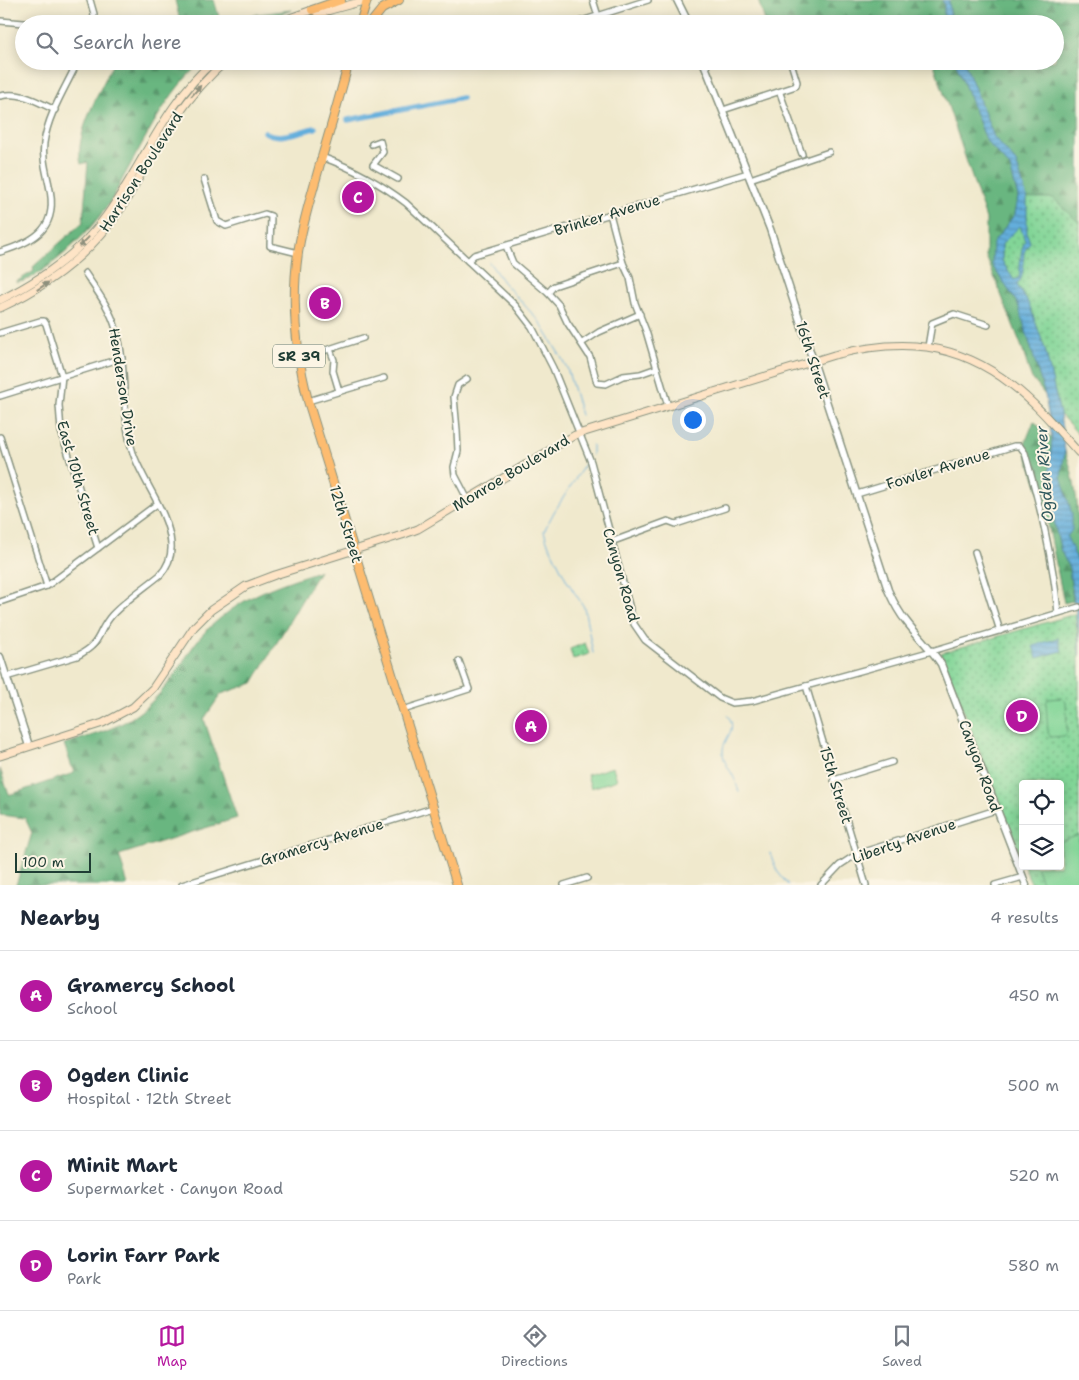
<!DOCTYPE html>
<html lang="en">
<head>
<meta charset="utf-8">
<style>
  body { margin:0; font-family:"Shantell Sans",sans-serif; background:#f6f6f7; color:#1f2937 }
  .controls { position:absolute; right:15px; bottom:15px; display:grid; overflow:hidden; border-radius:5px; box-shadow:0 2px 12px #0003 }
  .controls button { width:45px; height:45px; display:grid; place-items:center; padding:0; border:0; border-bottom:1px solid #e0e1e3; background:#fff; color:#1f2937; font:25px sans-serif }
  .scale { position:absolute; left:15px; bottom:12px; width:76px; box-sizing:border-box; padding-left:5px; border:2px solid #1f3d34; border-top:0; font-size:14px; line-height:18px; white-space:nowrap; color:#1f3d34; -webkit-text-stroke:4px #fcf5e5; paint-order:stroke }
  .you { position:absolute; left:692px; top:419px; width:18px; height:18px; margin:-12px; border:4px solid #fff; border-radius:50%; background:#1a73e8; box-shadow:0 0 0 8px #1a73e833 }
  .badge { display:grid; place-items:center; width:32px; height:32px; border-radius:50%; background:#b5179e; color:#fff; font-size:16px; font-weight:700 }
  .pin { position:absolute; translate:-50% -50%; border:2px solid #fff; box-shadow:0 1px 5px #0006 }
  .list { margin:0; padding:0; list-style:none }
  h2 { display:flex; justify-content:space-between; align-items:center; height:65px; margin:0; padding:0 20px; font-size:21px }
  h2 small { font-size:16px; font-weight:400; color:#747a83 }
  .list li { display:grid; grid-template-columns:32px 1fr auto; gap:15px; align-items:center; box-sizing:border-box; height:90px; padding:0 20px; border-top:1px solid #e0e1e3 }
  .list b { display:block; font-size:19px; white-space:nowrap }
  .list p { margin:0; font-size:16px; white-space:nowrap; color:#747a83 }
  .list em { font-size:16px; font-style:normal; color:#747a83 }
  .icon { flex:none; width:28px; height:28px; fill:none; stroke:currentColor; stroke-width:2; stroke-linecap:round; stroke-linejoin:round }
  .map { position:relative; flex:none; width:1079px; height:885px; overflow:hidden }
  .search { position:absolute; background:#fff; box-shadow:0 2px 12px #0003; left:15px; right:15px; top:15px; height:55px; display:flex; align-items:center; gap:12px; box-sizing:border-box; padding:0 18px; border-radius:28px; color:#747a83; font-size:19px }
  .sheet { height:425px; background:#fff }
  nav { display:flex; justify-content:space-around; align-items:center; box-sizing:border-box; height:70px; border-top:1px solid #e0e1e3; background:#fff; font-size:14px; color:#747a83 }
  nav a { display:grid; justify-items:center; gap:2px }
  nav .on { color:#b5179e }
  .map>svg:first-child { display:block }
  .forest { fill:url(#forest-firs); stroke:#447a5a }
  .park { fill:url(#park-dots); stroke:#508966 }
  .pitch { fill:#82d597; stroke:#508966 }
  .water { fill:url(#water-rules); stroke:#427688; fill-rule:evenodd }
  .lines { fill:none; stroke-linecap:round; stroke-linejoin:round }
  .stream { stroke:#64aedc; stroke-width:1 }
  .canal { stroke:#64aedc; stroke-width:5.5 }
  .minor-casing { stroke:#889380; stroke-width:8 }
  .tertiary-casing { stroke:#889380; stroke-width:9 }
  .secondary-casing { stroke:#889380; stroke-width:9 }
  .primary-casing { stroke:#889380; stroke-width:10 }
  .minor { stroke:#fff; stroke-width:5 }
  .tertiary { stroke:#fff; stroke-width:6 }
  .secondary { stroke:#fee4c6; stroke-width:7 }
  .primary { stroke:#fdbc70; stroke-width:8 }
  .oneway { fill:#8e907d }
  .labels { text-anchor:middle; stroke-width:4; stroke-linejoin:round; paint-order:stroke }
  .shield { fill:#fcf5e5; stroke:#617469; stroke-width:1 }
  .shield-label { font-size:14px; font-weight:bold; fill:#1f3d34 }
  .street-label { font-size:15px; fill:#1f3d34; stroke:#fcf5e5 }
  .water-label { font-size:16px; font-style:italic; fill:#30595e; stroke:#fcf5e5 }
</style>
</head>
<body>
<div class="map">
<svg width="1079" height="885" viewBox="0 0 1079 885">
  <defs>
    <pattern id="forest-firs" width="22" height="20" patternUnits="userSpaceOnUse" patternTransform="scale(1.25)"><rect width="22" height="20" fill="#69b680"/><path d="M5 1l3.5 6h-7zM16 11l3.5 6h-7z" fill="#56956a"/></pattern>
    <pattern id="park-dots" width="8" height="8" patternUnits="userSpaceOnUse" patternTransform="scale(1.25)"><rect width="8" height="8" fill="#82d597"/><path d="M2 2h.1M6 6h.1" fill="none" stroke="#6aae7c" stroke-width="1.8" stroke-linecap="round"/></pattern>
    <pattern id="water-rules" width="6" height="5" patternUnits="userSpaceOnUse" patternTransform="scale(1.25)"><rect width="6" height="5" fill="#64aedc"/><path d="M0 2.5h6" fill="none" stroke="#528fb3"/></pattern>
  </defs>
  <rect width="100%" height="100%" fill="#fcf5e5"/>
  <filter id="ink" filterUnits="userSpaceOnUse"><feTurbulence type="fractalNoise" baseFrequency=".02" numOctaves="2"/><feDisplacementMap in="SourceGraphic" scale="10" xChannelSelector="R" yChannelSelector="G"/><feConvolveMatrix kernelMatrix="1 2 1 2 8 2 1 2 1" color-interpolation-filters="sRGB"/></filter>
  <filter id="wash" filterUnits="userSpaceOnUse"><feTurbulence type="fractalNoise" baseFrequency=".0096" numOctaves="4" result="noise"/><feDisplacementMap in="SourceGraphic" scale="20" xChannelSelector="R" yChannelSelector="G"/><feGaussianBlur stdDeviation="1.12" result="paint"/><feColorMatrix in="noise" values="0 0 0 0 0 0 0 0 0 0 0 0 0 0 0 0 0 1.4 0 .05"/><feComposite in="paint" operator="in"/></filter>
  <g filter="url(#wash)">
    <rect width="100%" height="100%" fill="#f0e9cd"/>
    <g class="forest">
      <path d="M175,0H214L221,24H169L180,21Z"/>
      <path d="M758,0H942L944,4V24H920L918,17L898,24H848L845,22L828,24H766Z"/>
      <path d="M949,0H1079V223L1053,198H1027L1016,162L994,137L964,61H1055V24H951Z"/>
      <path d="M292,10L264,19L256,24H228L258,14Z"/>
      <path d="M114,61H203C167,91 146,138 123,178C118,188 113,199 106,208C90,230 65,255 43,270C34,276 27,282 16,282L34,271L33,267L83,222L88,162L81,164C73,135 102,88 114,61Z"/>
      <path d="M933,61H955L987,142L1010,167L1018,197L1015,214L1006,225L992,265L1018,304L1045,395L1031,377L1021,345L986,256V219Z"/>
      <path d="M1034,421L1052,439L1049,477L1055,526L1061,551L1069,568L1073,601L1064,603L1045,509L1024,446Z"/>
      <path d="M1065,451C1079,487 1079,526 1079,564L1066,537L1061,476Z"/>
      <path d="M319,571L253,683L221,694L204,719L237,818L119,855L128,885H16L32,833L25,818L0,815V769L9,795L74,773L64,744C114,729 140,722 172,678C184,662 193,643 208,629C244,595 274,586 319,571Z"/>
    </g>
    <g class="park">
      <path d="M1027,198H1053L1079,223V435L1060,414L1045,349L1029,304L1002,261V244L1026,219Z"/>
      <path d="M1075,614L1079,648V885H1032L1024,866H1060V784H1023V862L941,653Z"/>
      <path d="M585,643L589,654L573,659L570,649Z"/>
    </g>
    <g class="pitch">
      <path d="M1062,698L1066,702L1067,733L1064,736L1051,737L1048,733L1046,703L1048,699Z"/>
      <path d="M613,767L617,780L591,788L587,775Z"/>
      <path d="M1079,835V885H1043L1036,866H1060V842Z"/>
    </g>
    <g class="water">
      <path d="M942,0H949L951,24H944V4Z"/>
      <path d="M955,61H964L994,137L1016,162L1027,198V234L1030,242C1028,246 1025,249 1024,253C1023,263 1025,277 1017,285L1029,304L1045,349L1060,414L1065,451L1061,476L1072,514V530L1067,537L1079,564V656V635L1069,568L1061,551L1055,526L1049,477L1052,439L1045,395L1018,304L992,265L993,243L1015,214L1018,197L1010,167L987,142ZM1020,226L1025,241C1019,253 1021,264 1019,278L1014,280L1002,261V244Z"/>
      <path d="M1058,638L1062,651L1037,658L1033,646Z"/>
    </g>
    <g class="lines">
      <g class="stream">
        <path d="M489,262L503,282L539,321L561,357L567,368L581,415"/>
        <path d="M592,445V455"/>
        <path d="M585,464L554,512L544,531L547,541L567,581L584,607L593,653"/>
        <path d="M728,716C739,730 722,739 723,752C723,761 728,767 732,774C735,779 737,786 739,792"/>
        <path d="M770,853L777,871L788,885"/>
      </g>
      <g class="canal">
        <path d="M348,120L462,98"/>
        <path d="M265,132C279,141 300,131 315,128"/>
      </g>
    </g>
  </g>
  <g filter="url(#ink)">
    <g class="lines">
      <g class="minor-casing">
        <g id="minor">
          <path d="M90,0L94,14L93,24"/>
          <path d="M593,0L598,16"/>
          <path d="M0,21L36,24"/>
          <path d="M572,24L648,0"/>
          <path d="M780,93L802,154"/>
          <path d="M0,96C21,91 36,101 55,110"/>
          <path d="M723,110L796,86L797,82L792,66"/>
          <path d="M372,144L380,141L383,152L373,165L398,179"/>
          <path d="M322,157C352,168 380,183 406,203L515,305L532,327L553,368L591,462L634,624L645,640L720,698L732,703L752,701L932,651L1079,607"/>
          <path d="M204,179L217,221L226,226L265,214L271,216L270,246L298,253"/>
          <path d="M750,179L829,152"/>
          <path d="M610,214L623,263L630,278L635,303L646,331L668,406"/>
          <path d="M506,246L513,263L548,293L559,305L567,322L590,357L597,383L606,384L623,376L640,374L657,368"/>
          <path d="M0,252C37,241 59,227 49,185C46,171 42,157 44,143C48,114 66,87 78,61"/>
          <path d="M468,261L474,255L748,173"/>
          <path d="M548,293L554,286L623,263"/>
          <path d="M0,333L40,321H44L46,324L62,376L59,405L61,431L98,548"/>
          <path d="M582,343L599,332L640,314"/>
          <path d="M928,347L932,323L954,314L988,325"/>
          <path d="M330,349L334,360L333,371L339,391"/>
          <path d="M323,351L363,338"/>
          <path d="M467,379L458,385L454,397L457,430L458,451L454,467L455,475L468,500"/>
          <path d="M0,396L122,358"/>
          <path d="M308,401L384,378"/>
          <path d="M0,437L47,586"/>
          <path d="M857,494L1014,446H1020L1025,453C1040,506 1053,558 1058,613"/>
          <path d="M611,542L668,521L676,524L725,508"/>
          <path d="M975,552L1000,631"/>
          <path d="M0,602L47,586L157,504"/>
          <path d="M6,677L77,656C103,643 96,633 112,615C126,600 144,588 160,575C168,566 172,556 171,544C169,513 143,482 133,453C120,413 128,369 116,329C110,308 97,291 85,273"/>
          <path d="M806,686L866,885"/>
          <path d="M403,710L469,689L459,661"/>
          <path d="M834,780L892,762"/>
          <path d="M182,885L433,808"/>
          <path d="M564,885L587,878"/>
          <path d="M821,885L840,865L857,854L996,810"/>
          <path d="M995,885L1023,877"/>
        </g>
      </g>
      <g class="tertiary-casing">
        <g id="tertiary">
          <path d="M677,0L689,24"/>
          <path d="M703,61L770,229L888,590C893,601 898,612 906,621C917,636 931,648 941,664L1026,885"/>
          <path d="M0,657L29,746"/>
        </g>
      </g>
      <g class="secondary-casing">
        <g id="secondary">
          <path d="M273,24L312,10L323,12L367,0"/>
          <path d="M300,24L314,19L318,16"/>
          <path d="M0,300C41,280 79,254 106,216C143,165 165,103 214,61"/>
          <path d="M0,308C50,285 91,254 122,207C152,156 180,100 226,61"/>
          <path d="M0,756L103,723L133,707L153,688L194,627L211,610L246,586L275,575L402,535L418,529L575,435L834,355C900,338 956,341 1012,385C1036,403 1059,431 1079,453"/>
        </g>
      </g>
      <g class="primary-casing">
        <g id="primary">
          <path d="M312,10L341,0"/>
          <path d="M314,19L331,20L339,24"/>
          <path d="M360,24L367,0"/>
          <path d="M370,24L382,9L399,0"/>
          <path d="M349,61C340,96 330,130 320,164C312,194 302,223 298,253C291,302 296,353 308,401L457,885"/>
        </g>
      </g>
      <use href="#minor" class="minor"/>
      <use href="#tertiary" class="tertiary"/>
      <use href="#secondary" class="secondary"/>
      <use href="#primary" class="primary"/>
    </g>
    <defs><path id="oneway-solid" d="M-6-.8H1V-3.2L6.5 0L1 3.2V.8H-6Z" transform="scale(1.25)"/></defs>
    <g class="oneway">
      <use href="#oneway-solid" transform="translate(196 91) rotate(-49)"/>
      <use href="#oneway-solid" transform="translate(84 242) rotate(134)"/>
      <use href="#oneway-solid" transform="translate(43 286) rotate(-33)"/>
    </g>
  </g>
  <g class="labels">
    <rect class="shield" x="273" y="344.5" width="52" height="23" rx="4"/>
    <g class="shield-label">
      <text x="299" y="361">SR 39</text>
    </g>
    <g class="street-label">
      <text transform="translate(141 172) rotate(-57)" y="5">Harrison Boulevard</text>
      <text transform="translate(607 215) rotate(-17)" y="5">Brinker Avenue</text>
      <text transform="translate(813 360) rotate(72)" y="5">16th Street</text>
      <text transform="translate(123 387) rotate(81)" y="5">Henderson Drive</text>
      <text transform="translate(938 469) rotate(-17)" y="5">Fowler Avenue</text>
      <text transform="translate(511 473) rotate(-31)" y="5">Monroe Boulevard</text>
      <text transform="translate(78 478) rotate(74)" y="5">East 10th Street</text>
      <text transform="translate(346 524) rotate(73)" y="5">12th Street</text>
      <text transform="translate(621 575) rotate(74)" y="5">Canyon Road</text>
      <text transform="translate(980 766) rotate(70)" y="5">Canyon Road</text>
      <text transform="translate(836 785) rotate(73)" y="5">15th Street</text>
      <text transform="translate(904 841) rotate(-19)" y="5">Liberty Avenue</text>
      <text transform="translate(322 842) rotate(-17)" y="5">Gramercy Avenue</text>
    </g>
    <g class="water-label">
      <text transform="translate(1044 474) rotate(-94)" y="6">Ogden River</text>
    </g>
  </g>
</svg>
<div class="controls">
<button><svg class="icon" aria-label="locate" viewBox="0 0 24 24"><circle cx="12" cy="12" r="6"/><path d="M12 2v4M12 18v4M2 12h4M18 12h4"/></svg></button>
<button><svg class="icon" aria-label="layers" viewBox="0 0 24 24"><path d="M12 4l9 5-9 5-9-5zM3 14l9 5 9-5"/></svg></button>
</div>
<div class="scale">100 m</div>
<div class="you"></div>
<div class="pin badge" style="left:531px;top:726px">A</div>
<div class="pin badge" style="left:325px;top:303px">B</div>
<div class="pin badge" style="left:358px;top:197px">C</div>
<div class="pin badge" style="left:1022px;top:716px">D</div>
<div class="search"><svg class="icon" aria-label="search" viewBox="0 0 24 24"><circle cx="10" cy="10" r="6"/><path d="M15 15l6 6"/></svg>Search here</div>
</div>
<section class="sheet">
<h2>Nearby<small>4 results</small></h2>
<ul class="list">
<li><span class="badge">A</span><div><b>Gramercy School</b><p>School</p></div><em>450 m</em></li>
<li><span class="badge">B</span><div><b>Ogden Clinic</b><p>Hospital · 12th Street</p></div><em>500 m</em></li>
<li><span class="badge">C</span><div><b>Minit Mart</b><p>Supermarket · Canyon Road</p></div><em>520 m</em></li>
<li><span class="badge">D</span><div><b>Lorin Farr Park</b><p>Park</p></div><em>580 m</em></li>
</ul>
</section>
<nav>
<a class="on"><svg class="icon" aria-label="map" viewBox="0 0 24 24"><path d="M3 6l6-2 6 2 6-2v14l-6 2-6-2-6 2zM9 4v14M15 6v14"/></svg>Map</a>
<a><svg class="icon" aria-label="directions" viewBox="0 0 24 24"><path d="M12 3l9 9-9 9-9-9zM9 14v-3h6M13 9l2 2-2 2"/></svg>Directions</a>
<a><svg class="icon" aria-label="saved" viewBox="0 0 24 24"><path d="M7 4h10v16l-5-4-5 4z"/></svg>Saved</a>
</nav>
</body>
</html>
